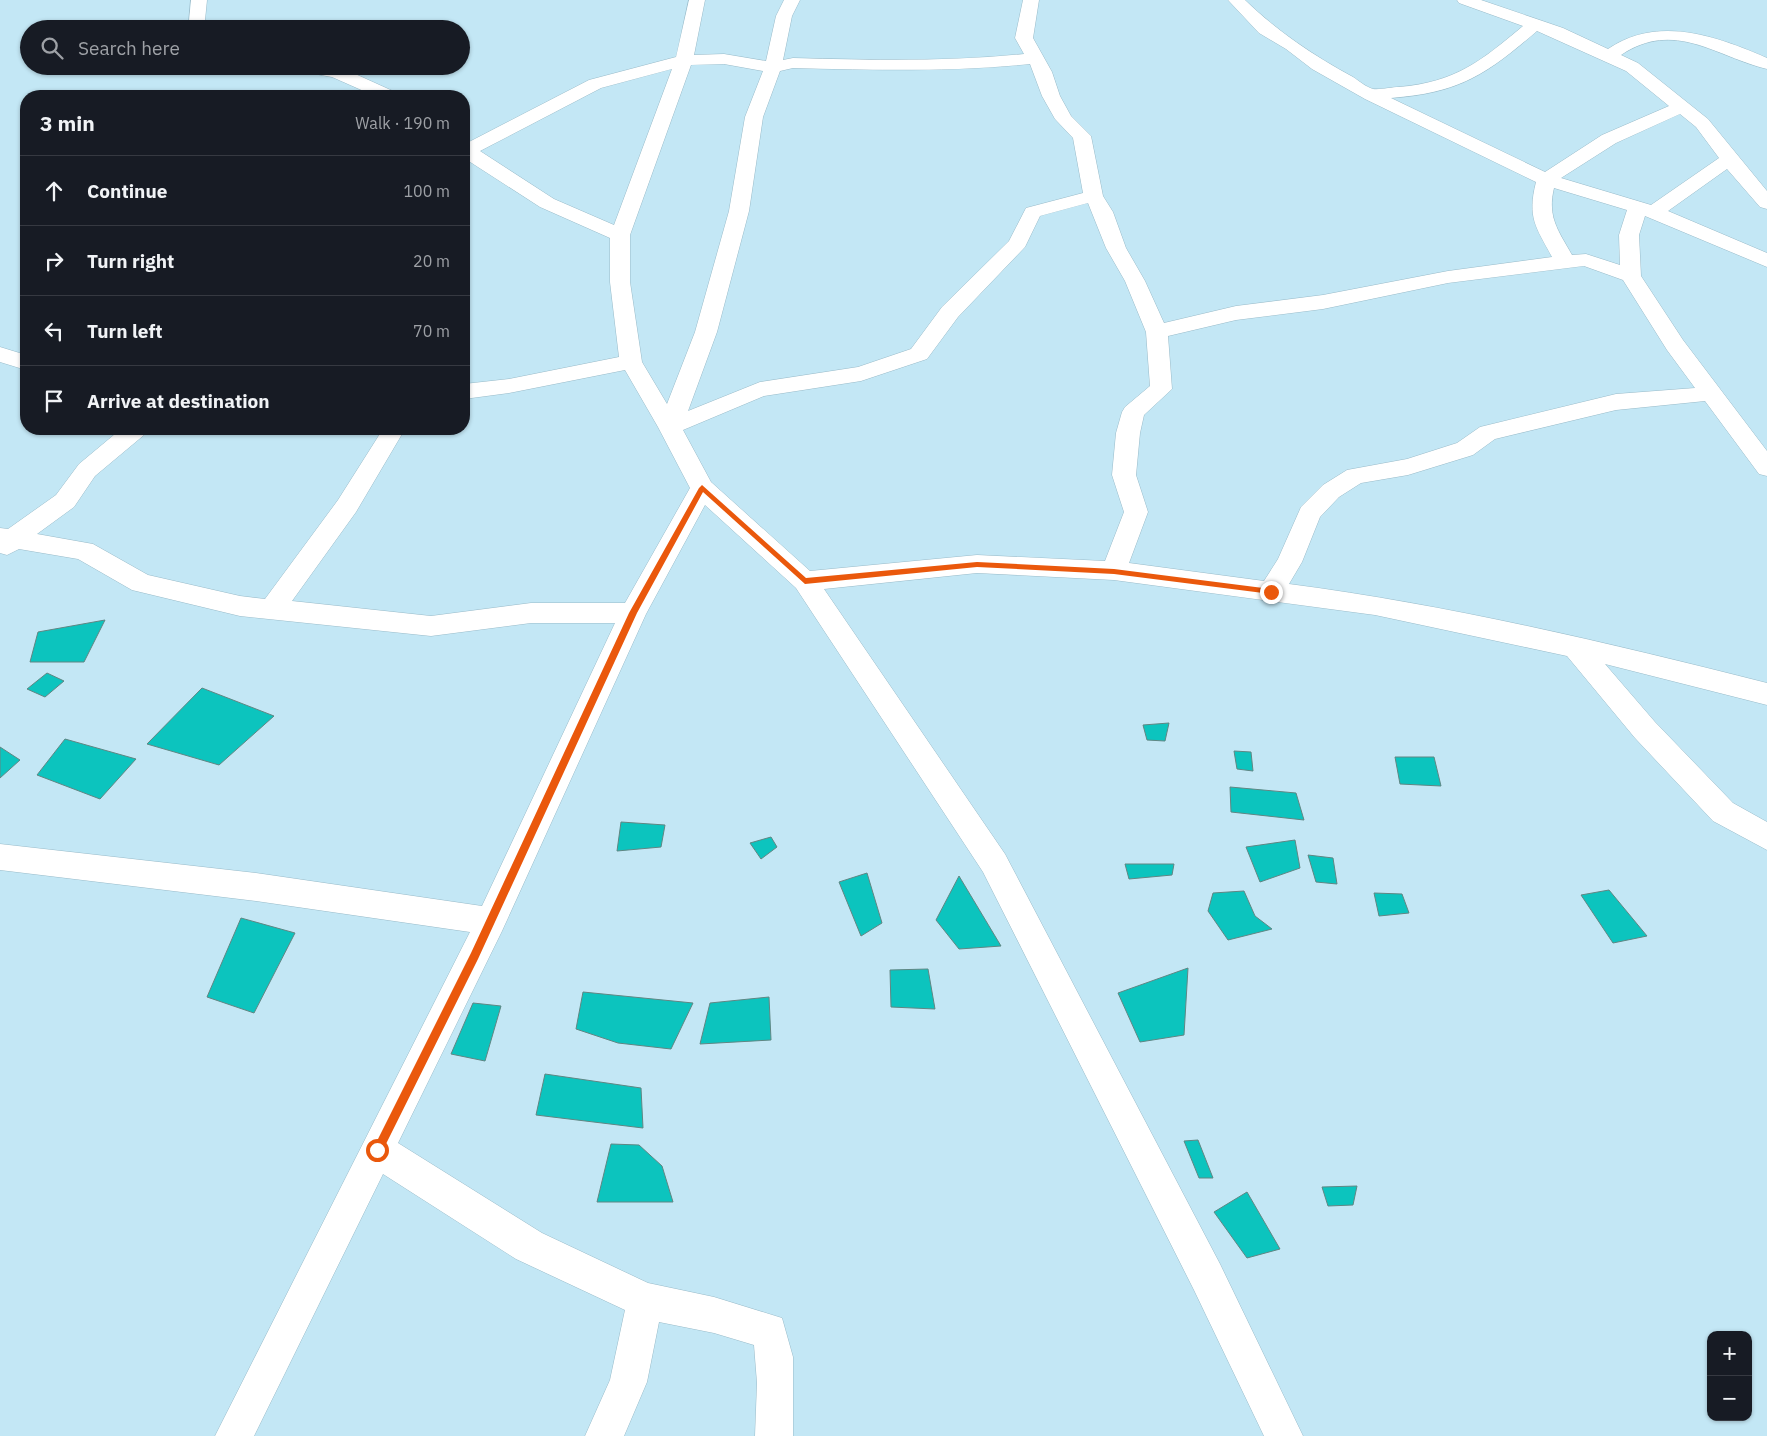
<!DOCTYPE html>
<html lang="en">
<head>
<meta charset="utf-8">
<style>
  body { margin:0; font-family:"IBM Plex Sans",sans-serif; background:#242831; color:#f1f3f6 }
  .controls { position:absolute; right:15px; bottom:15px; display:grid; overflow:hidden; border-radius:10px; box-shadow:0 1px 4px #0004 }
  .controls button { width:45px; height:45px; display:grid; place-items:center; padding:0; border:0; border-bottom:1px solid #363941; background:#171b24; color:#f1f3f6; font:25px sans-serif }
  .stop { position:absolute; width:15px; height:15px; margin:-11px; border:4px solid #ea580c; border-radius:50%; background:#fff }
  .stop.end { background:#ea580c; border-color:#fff; box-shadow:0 1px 5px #0008 }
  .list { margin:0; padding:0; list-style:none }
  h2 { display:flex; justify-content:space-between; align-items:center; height:65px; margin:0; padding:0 20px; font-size:21px }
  h2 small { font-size:16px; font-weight:400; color:#9ea1a6 }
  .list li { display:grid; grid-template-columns:32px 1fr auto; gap:15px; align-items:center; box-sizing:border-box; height:70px; padding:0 20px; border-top:1px solid #363941 }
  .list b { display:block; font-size:19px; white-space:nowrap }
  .list em { font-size:16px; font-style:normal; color:#9ea1a6 }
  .icon { flex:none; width:28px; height:28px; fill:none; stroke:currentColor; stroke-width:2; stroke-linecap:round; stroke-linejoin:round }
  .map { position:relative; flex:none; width:1767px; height:1436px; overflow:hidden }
  .search { position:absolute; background:#171b24; box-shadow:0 1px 4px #0004; left:20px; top:20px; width:450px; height:55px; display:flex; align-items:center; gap:12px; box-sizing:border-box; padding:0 18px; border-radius:28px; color:#9ea1a6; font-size:19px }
  .panel { position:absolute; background:#171b24; box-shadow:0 1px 4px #0004; left:20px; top:90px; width:450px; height:345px; border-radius:20px }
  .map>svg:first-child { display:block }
  .building { fill:#0cc4be; stroke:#608683 }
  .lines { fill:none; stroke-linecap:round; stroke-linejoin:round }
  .minor-casing { stroke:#99bbc9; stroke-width:1 }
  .minor { fill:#fff; fill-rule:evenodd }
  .route { fill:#ea580c }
</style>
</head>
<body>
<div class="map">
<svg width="1767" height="1436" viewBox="0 0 1767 1436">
  <rect width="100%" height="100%" fill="#c3e7f5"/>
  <g class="building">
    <path d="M105,620L84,662H30L38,632Z"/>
    <path d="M47,673L64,681L45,697L27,689Z"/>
    <path d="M202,688L274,716L219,765L147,744Z"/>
    <path d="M1169,723L1165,741L1147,740L1143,725Z"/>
    <path d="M65,739L136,759L100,799L37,775Z"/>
    <path d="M0,747L20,760L0,778Z"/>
    <path d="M1234,751L1251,752L1253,771L1237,769Z"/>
    <path d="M1395,757H1434L1441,786L1400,784Z"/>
    <path d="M1230,787L1296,793L1304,820L1231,812Z"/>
    <path d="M621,822L665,825L661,847L617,851Z"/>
    <path d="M771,837L777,847L761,859L750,843Z"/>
    <path d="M1295,840L1300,868L1260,882L1246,847Z"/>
    <path d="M1308,855L1333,858L1337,884L1316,882Z"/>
    <path d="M1125,864H1174L1172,875L1129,879Z"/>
    <path d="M867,873L882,923L861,936L839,882Z"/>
    <path d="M959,876L1001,946L959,949L936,920Z"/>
    <path d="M1609,890L1647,936L1613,943L1581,895Z"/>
    <path d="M1244,891L1255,916L1272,929L1228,940L1208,911L1213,893Z"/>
    <path d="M1374,893L1402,894L1409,913L1379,916Z"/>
    <path d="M241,918L295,933L254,1013L207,997Z"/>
    <path d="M1188,968L1184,1035L1140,1042L1118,993Z"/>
    <path d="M928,969L935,1009L891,1007L890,970Z"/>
    <path d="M583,992L693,1003L671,1049L618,1043L576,1029Z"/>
    <path d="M769,997L771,1040L700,1044L710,1003Z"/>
    <path d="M473,1003L501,1006L485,1061L451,1054Z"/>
    <path d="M545,1074L641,1088L643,1128L536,1115Z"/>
    <path d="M1198,1140L1213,1178H1199L1184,1141Z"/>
    <path d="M611,1144L639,1145L662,1166L673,1202H597Z"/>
    <path d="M1357,1186L1353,1205L1328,1206L1322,1187Z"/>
    <path d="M1247,1192L1280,1249L1247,1258L1214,1212Z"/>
  </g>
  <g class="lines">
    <g class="minor-casing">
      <g id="minor">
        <path d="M191,0H207L205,20L212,29H195L189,21Z"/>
        <path d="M689,0H705L694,55L724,54L766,61L776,16L784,0H800L792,16L783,60L793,58C871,60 947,62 1024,54L1015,38L1023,0H1039L1033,38L1052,72L1060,96L1071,116L1091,136L1103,196L1113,212L1126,248L1145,281L1164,323L1236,306L1323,295L1448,271L1552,257C1536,227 1527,218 1536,182L1365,99L1312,69L1286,49L1259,33L1228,0H1245C1277,31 1314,56 1353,77C1359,81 1366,87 1373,89C1380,90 1392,87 1399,87C1456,82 1481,61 1523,26L1459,3L1457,0H1481L1563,28L1608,49C1658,15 1716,36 1767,58V69C1716,57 1675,19 1621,55L1638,63L1708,119L1767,191V209L1760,207L1727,169L1668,211L1767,253V267L1645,216L1639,235L1641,276L1683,340L1767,451V476L1759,474L1705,401L1616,410L1495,439L1473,455L1408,475L1361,483L1339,497L1320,517L1302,562L1289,584C1450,605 1609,643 1767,683V705L1605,664L1655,722L1733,803L1767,822V850L1713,821L1635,738L1567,656L1375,615L1114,580L977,573L824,589L1005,854L1220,1264L1303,1436H1264L1194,1290L983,872L796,588L705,505L646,614L502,931L398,1143L542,1233L648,1283L714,1297L782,1318L793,1357V1436H755L757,1383L754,1345L714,1333L659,1322L647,1382L624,1436H585L610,1380L625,1310L516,1259L383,1174L254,1436H215L470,932L256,901L0,870V844L256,873L482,906L615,623H531L431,636L240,616L132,590L78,559L19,549L7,555L0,553V528L8,529L56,495L79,464L121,429H147L144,435L95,476L74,507L37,534L93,544L148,575L240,596L265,599L338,500L383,429H405L356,512L292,601L431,616L531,603H625L690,488L658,427L625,370L509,393L464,399V384L509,379L619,357L610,282V238L540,207L464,158V142L467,143L589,80L676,57ZM1537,31L1626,71L1669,106L1602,135L1545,172L1391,98C1460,93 1487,74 1537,31ZM724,64L763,71L745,117L729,211L695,332L667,404L642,362L630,282V235L691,65ZM1030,64L1042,96L1055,119L1073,138L1083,193L1026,208L1009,241L942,307L911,349L858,367L760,382L688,411L717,332L749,211L763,117L780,71L793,68C873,70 951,72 1030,64ZM672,69L614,225L554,199L480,151L601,88ZM1680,114L1696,127L1719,158L1651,205L1561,178L1616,143ZM1554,188L1627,210L1619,235L1620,265L1586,254L1572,255C1558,230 1547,217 1554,188ZM1088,203L1106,248L1125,281L1146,332L1150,386L1125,407L1122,412L1116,433L1112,475L1124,512L1105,561L977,555L810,571L711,482L683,430L764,396L861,381L927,359L958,317L1025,247L1040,216ZM1584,266L1623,280L1667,350L1695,388L1616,394L1480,427L1457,443L1407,459L1347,470L1323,485L1301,507L1278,559L1264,581L1129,563L1148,512L1136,475L1140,433L1144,415L1172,389L1168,336L1236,320L1323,309L1448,283Z"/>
        <path d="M291,66L342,68L395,92L398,96H375L332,77L294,70Z"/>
        <path d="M0,347L26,355V370L0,362Z"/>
      </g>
    </g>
    <use href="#minor" class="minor"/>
  </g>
  <path class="route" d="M702,485L806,578L977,562L1114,569L1271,589L1274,592L1271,594L1114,574L977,567L805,584L703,492L637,613L478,959L381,1154H374V1147L471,953L629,613L699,488Z"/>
</svg>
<div class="controls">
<button>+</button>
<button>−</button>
</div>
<div class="stop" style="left:377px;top:1150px"></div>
<div class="stop end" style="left:1271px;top:592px"></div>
<div class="search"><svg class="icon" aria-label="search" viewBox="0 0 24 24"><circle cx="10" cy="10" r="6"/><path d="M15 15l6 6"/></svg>Search here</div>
<section class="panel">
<h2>3 min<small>Walk · 190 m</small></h2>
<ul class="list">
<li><svg class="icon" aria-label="ahead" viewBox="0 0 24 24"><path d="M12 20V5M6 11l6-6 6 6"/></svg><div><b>Continue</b></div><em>100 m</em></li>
<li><svg class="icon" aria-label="right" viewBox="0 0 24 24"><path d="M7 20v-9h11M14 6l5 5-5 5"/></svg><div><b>Turn right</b></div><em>20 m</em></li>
<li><svg class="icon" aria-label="left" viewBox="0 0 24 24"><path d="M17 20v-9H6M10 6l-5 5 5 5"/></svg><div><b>Turn left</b></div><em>70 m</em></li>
<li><svg class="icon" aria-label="arrive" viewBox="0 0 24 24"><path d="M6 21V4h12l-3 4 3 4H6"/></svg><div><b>Arrive at destination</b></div></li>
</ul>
</section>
</div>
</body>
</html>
